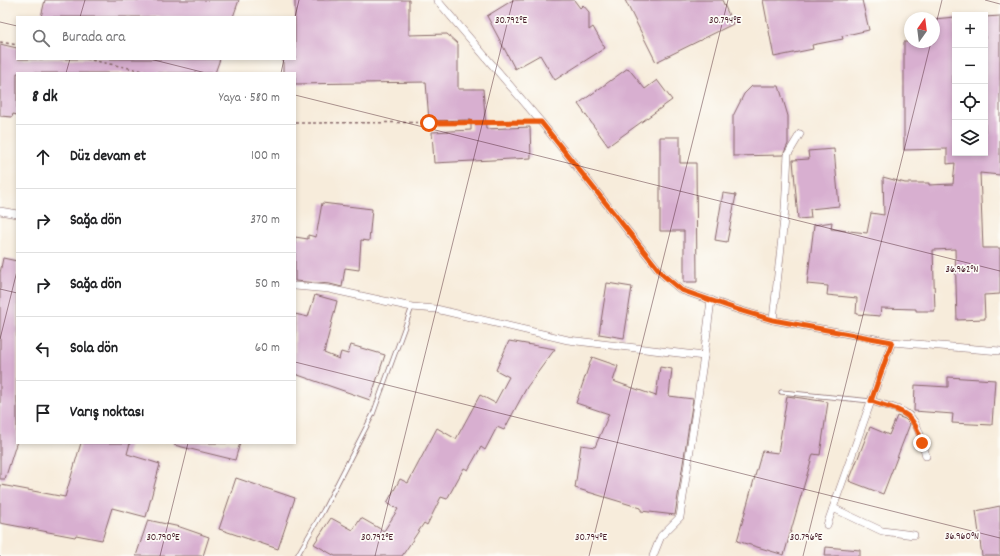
<!DOCTYPE html>
<html lang="tr">
<head>
<meta charset="utf-8">
<style>
  body { margin:0; font-family:Dekko,sans-serif; background:#f6f6f6; color:#202124 }
  .controls { position:absolute; right:12px; top:12px; display:grid; overflow:hidden; border-radius:0px; box-shadow:0 2px 6px #0003 }
  .controls button { width:36px; height:36px; display:grid; place-items:center; padding:0; border:0; border-bottom:1px solid #e0e0e0; background:#fff; color:#202124; font:20px sans-serif }
  .compass { position:absolute; left:904px; top:12px; width:36px; height:36px; border-radius:50%; background:#fff; box-shadow:0 2px 6px #0003; rotate:14deg }
  .stop { position:absolute; width:12px; height:12px; margin:-9px; border:3px solid #ea580c; border-radius:50%; background:#fff }
  .stop.end { background:#ea580c; border-color:#fff; box-shadow:0 1px 4px #0008 }
  .list { margin:0; padding:0; list-style:none }
  h2 { display:flex; justify-content:space-between; align-items:center; height:52px; margin:0; padding:0 16px; font-size:17px }
  h2 small { font-size:13px; font-weight:400; color:#757577 }
  .list li { display:grid; grid-template-columns:26px 1fr auto; gap:12px; align-items:center; box-sizing:border-box; height:64px; padding:0 16px; border-top:1px solid #e0e0e0 }
  .list b { display:block; font-size:15px; white-space:nowrap }
  .list em { font-size:13px; font-style:normal; color:#757577 }
  .icon { flex:none; width:22px; height:22px; fill:none; stroke:currentColor; stroke-width:2; stroke-linecap:round; stroke-linejoin:round }
  .map { position:relative; flex:none; width:1000px; height:556px; overflow:hidden }
  .search { position:absolute; background:#fff; box-shadow:0 2px 6px #0003; left:16px; top:16px; width:280px; height:44px; display:flex; align-items:center; gap:10px; box-sizing:border-box; padding:0 14px; border-radius:0px; color:#757577; font-size:15px }
  .panel { position:absolute; background:#fff; box-shadow:0 2px 6px #0003; left:16px; top:72px; width:280px; height:372px; border-radius:0px }
  .map>svg:first-child { display:block }
  .building { fill:#d8afd0 }
  .lines { fill:none; stroke-linecap:round; stroke-linejoin:round }
  .lane-casing { stroke:#876769; stroke-width:5 }
  .street-casing { stroke:#876769; stroke-width:8 }
  .path { stroke:#876769; stroke-width:1.5; stroke-dasharray:3 3; stroke-linecap:butt }
  .lane { stroke:#fff; stroke-width:3.5 }
  .street { stroke:#fff; stroke-width:7 }
  .route { stroke:#ea580c; stroke-width:5 }
  .ticks { fill:none; stroke:#4a1f2b; stroke-width:1; stroke-opacity:0.45 }
  .ticks-label { font-size:10px; text-anchor:middle; fill:#4a1f2b; stroke:#fdfcf7; stroke-width:3.5; stroke-linejoin:round; paint-order:stroke }
</style>
</head>
<body>
<div class="map">
<svg width="1000" height="556" viewBox="0 0 1000 556">
  <rect width="100%" height="100%" fill="#fdfcf7"/>
  <filter id="ink" filterUnits="userSpaceOnUse"><feTurbulence type="fractalNoise" baseFrequency=".025" numOctaves="2"/><feDisplacementMap in="SourceGraphic" scale="8" xChannelSelector="R" yChannelSelector="G"/><feConvolveMatrix kernelMatrix="1 2 1 2 8 2 1 2 1" color-interpolation-filters="sRGB"/></filter>
  <filter id="wash" filterUnits="userSpaceOnUse"><feTurbulence type="fractalNoise" baseFrequency=".012" numOctaves="4" result="noise"/><feDisplacementMap in="SourceGraphic" scale="16" xChannelSelector="R" yChannelSelector="G"/><feGaussianBlur stdDeviation="0.9" result="paint"/><feColorMatrix in="noise" values="0 0 0 0 0 0 0 0 0 0 0 0 0 0 0 0 0 1.4 0 .05"/><feComposite in="paint" operator="in"/></filter>
  <g filter="url(#wash)">
    <rect width="100%" height="100%" fill="#f7ecdb"/>
    <g id="blocks">
      <g class="building">
        <path d="M45,0H239L233,17H41Z"/>
        <path d="M295,0H409V35L447,34L458,44V89H483L486,129L530,127L531,158L434,163L432,132L471,130V120L429,121L426,82L295,84V73H283V59H295Z"/>
        <path d="M513,0H574L580,8L583,5L589,12V30L593,27L605,48L555,80L540,55L515,69L487,16Z"/>
        <path d="M625,0H722L733,24L656,62Z"/>
        <path d="M763,0H862L869,30L842,36L843,39L812,45L813,49L774,57Z"/>
        <path d="M1000,16V175L980,173L983,248H1000V294L984,295L985,319L957,320L955,249L933,250L935,311H916V309L881,308L880,316L856,314L857,298L827,295L828,286L807,284L814,225L832,222L831,229L867,233L871,213L884,215L883,177L905,183H929V185L953,184L955,163L947,164V149L904,150V42H934V19L955,17V68H953V83H955V153H985V17Z"/>
        <path d="M0,44L17,48V59H220L215,73H17V115L13,114L12,117L0,116Z"/>
        <path d="M628,68L645,89L657,80L672,100L608,146L578,104Z"/>
        <path d="M752,86H779L788,116V144L783,155L733,156V116L744,94Z"/>
        <path d="M660,137H680V163H696L697,282H684V231H660Z"/>
        <path d="M834,149L839,206L810,209L811,218L798,219L793,160L809,159L808,151Z"/>
        <path d="M723,193L736,195L727,242L715,240Z"/>
        <path d="M322,203L372,209L369,241L361,240L359,270L345,268L342,287L330,284L295,281V237L308,239V235L316,237Z"/>
        <path d="M3,258L17,261V441L5,479H0V273Z"/>
        <path d="M607,283L632,287L624,338L599,334Z"/>
        <path d="M315,295L337,301L324,353L339,359L341,352L348,354L351,345L385,355L370,400L295,374V314L308,317Z"/>
        <path d="M509,341L555,349L527,387L504,430L497,427L485,450L481,447L468,470L464,468L447,499L441,497L427,525L424,523L402,556H335L314,544L331,518L353,530L361,518L384,531L398,509L387,503L400,479L408,483L437,428L456,439L480,395L495,403L509,377L496,370Z"/>
        <path d="M592,357L618,366L613,381L656,396L660,367L672,369L669,396L693,399L675,515L641,511V508L575,488L581,445L595,447L609,414L576,403Z"/>
        <path d="M948,377L995,380L992,425L952,423L953,414L914,411L915,385L948,387Z"/>
        <path d="M787,396L828,402L820,455L813,454L784,555L737,541L762,451L778,453Z"/>
        <path d="M897,416L905,419L910,424L883,494L849,481L870,427L889,435Z"/>
        <path d="M81,443H130L127,454L160,464L146,517L112,508L102,540L76,535L75,537L0,523V490L1,485L65,497Z"/>
        <path d="M174,443H240L235,460L174,445Z"/>
        <path d="M236,478L295,498L278,549L219,529Z"/>
        <path d="M1000,506V556H982L976,511Z"/>
        <path d="M148,520L180,527L209,537L203,556H136Z"/>
        <path d="M826,547L860,550V556H825Z"/>
      </g>
    </g>
  </g>
  <g filter="url(#ink)">
    <use href="#blocks" fill-opacity="0" stroke="#876769" stroke-width="1"/>
    <g class="lines">
      <g class="lane-casing">
        <g id="lane">
          <path d="M781,392L871,401"/>
          <path d="M297,556L323,511L373,414L412,307"/>
        </g>
      </g>
      <g class="street-casing">
        <g id="street">
          <path d="M437,0L541,122L663,275L681,290L739,310L773,320L892,342L1000,351"/>
          <path d="M0,211L17,214"/>
          <path d="M295,286L329,289L412,307L436,309L568,340L704,356L711,300"/>
          <path d="M773,320L785,210L788,154L800,134"/>
          <path d="M871,401C881,404 894,407 904,412C919,420 922,442 926,456"/>
          <path d="M833,508L882,531L914,535"/>
          <path d="M827,525L892,342"/>
          <path d="M653,556L661,536L680,517L704,356"/>
        </g>
      </g>
      <g class="path">
        <path d="M0,42L17,45"/>
        <path d="M86,59L153,73"/>
        <path d="M295,123L531,122"/>
      </g>
      <use href="#lane" class="lane"/>
      <use href="#street" class="street"/>
    </g>
  </g>
  <g class="lines" filter="url(#ink)">
    <path class="route" d="M429,123L541,122L663,275L681,290L739,310L773,320L892,342L871,401C900,411 913,410 922,443"/>
  </g>
  <path class="ticks" d="M985,0L1000,4M80,17L85,0M295,17L299,0M0,22L17,26M934,32L942,0M150,59L206,73M66,73L70,59M281,73L284,59M295,95L1000,271M0,289L17,293M0,339L17,271M295,362L1000,538M0,556H1M160,556L188,443M375,556L513,0M589,556L728,0M803,556L931,42"/>
  <g class="ticks-label">
    <text x="511" y="23">30.792°E</text>
    <text x="725" y="23">30.794°E</text>
    <text x="962" y="272">36.962°N</text>
    <text x="962" y="539">36.960°N</text>
    <text x="163" y="540">30.790°E</text>
    <text x="377" y="540">30.792°E</text>
    <text x="591" y="540">30.794°E</text>
    <text x="806" y="540">30.796°E</text>
  </g>
</svg>
<div class="controls">
<button>+</button>
<button>−</button>
<button><svg class="icon" aria-label="locate" viewBox="0 0 24 24"><circle cx="12" cy="12" r="6"/><path d="M12 2v4M12 18v4M2 12h4M18 12h4"/></svg></button>
<button><svg class="icon" aria-label="layers" viewBox="0 0 24 24"><path d="M12 4l9 5-9 5-9-5zM3 14l9 5 9-5"/></svg></button>
</div>
<svg class="compass" viewBox="-18 -18 36 36"><path d="M0-13l5 13h-10z" fill="#e53935"/><path d="M0 13l5-13h-10z" fill="#757577"/></svg>
<div class="stop" style="left:429px;top:123px"></div>
<div class="stop end" style="left:922px;top:443px"></div>
<div class="search"><svg class="icon" aria-label="search" viewBox="0 0 24 24"><circle cx="10" cy="10" r="6"/><path d="M15 15l6 6"/></svg>Burada ara</div>
<section class="panel">
<h2>8 dk<small>Yaya · 580 m</small></h2>
<ul class="list">
<li><svg class="icon" aria-label="ahead" viewBox="0 0 24 24"><path d="M12 20V5M6 11l6-6 6 6"/></svg><div><b>Düz devam et</b></div><em>100 m</em></li>
<li><svg class="icon" aria-label="right" viewBox="0 0 24 24"><path d="M7 20v-9h11M14 6l5 5-5 5"/></svg><div><b>Sağa dön</b></div><em>370 m</em></li>
<li><svg class="icon" aria-label="right" viewBox="0 0 24 24"><path d="M7 20v-9h11M14 6l5 5-5 5"/></svg><div><b>Sağa dön</b></div><em>50 m</em></li>
<li><svg class="icon" aria-label="left" viewBox="0 0 24 24"><path d="M17 20v-9H6M10 6l-5 5 5 5"/></svg><div><b>Sola dön</b></div><em>60 m</em></li>
<li><svg class="icon" aria-label="arrive" viewBox="0 0 24 24"><path d="M6 21V4h12l-3 4 3 4H6"/></svg><div><b>Varış noktası</b></div></li>
</ul>
</section>
</div>
</body>
</html>
